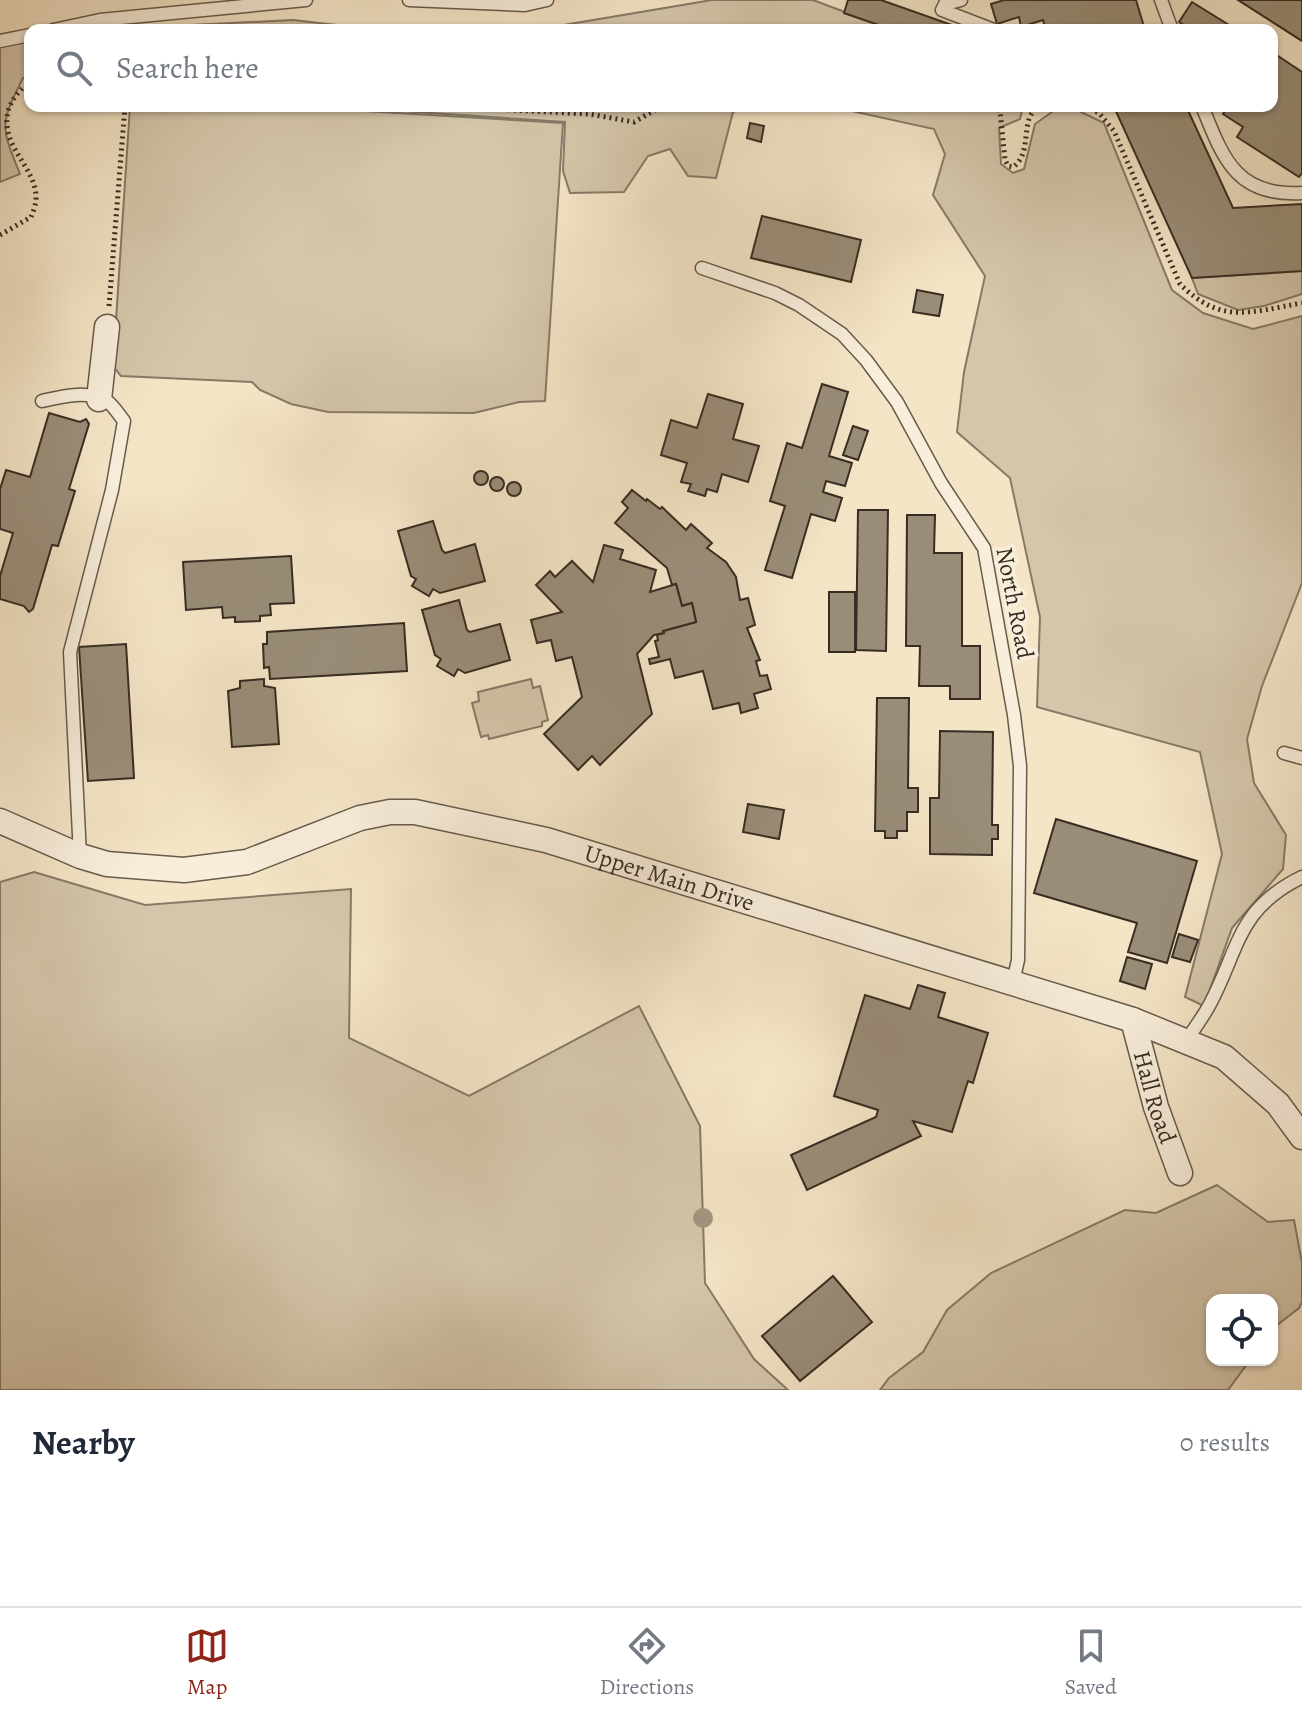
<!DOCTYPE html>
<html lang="en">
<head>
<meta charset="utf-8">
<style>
  body { margin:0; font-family:Alegreya,serif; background:#f2f2f3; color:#1f2937 }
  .controls { position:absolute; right:24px; bottom:24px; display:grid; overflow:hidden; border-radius:16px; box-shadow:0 2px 6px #0004 }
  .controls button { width:72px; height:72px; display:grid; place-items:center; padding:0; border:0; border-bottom:2px solid #e0e1e3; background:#fff; color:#1f2937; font:40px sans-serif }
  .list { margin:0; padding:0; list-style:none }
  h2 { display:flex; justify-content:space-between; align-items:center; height:104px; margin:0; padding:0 32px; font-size:34px }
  h2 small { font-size:26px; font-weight:400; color:#747a83 }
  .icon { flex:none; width:44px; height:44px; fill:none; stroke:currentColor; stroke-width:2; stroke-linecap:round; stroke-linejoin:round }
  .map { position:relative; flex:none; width:1302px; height:1390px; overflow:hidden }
  .search { position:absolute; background:#fff; box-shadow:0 2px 6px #0004; left:24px; right:24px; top:24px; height:88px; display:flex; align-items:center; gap:20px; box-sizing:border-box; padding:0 28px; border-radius:16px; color:#747a83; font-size:30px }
  .sheet { height:216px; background:#fff }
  nav { display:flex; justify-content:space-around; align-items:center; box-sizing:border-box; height:112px; border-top:2px solid #e0e1e3; background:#fff; font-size:22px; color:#747a83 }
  nav a { display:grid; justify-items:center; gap:4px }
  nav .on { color:#8f2418 }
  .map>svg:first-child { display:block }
  .green { fill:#d4c6ab; stroke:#867a67; stroke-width:2 }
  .building { fill:#998d78; stroke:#372d23; stroke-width:2 }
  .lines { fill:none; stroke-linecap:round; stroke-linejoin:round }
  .lane-casing { stroke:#665b4c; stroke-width:15 }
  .street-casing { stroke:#665b4c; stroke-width:27 }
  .path { stroke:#372d23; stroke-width:5; stroke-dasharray:2 4; stroke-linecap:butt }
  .lane { stroke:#f8eedb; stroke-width:12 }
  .street { stroke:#f8eedb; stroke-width:24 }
  .tree { fill:#a29580 }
  .labels { text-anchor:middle; stroke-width:7; stroke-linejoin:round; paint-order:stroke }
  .street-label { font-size:24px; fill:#372d23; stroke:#f8eedb }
</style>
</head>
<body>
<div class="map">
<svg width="1302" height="1390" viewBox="0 0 1302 1390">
  <rect width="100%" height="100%" fill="#f4e5c7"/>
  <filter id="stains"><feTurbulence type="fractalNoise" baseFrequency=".0025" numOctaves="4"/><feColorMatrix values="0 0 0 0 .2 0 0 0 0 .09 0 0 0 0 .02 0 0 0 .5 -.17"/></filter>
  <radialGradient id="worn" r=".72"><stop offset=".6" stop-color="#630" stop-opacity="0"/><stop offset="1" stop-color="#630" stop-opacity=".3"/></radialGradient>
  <g class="green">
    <path d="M712,0H813L893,30H534Z"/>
    <path d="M293,20L380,30H90Z"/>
    <path d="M30,40V78H23C0,124 0,125 20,174L0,182V47Z"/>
    <path d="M130,106H281L563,123L545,401L519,402L474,413L328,412L291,404L260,390L252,382L121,376L113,366Z"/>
    <path d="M325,106H745L733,112L716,178L688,176L670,149L648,156L624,192L570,193L563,171L565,122Z"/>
    <path d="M829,106H1023L1020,119L999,128L1001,164L1013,173L1024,169L1035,124L1059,107L1079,111L1104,123L1172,290L1203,313L1253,329L1302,316V583L1262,686L1247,739L1254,783L1286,835L1283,869L1232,928L1204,1006L1185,997L1222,854L1200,752L1037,707L1040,617L1010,478L957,432L964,372L985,276L933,195L945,154L934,129Z"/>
    <path d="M1302,271V294L1264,306L1238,310L1198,294L1192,278Z"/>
    <path d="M531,679L533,688L540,686L548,720L542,722V726L489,739L488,735L481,737L472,703L479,701L478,692Z"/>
    <path d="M34,872L145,905L351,889L349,1038L469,1096L639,1006L700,1126L705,1283L754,1359L788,1390H0V882Z"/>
    <path d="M1217,1185L1268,1222L1294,1220L1302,1263V1302L1299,1308L1272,1329V1300H1212V1360H1250L1228,1390H880L889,1378L923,1352L947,1310L991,1273L1125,1210L1156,1213Z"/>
  </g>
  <g class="building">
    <path d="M848,0H881L966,30H893L844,13Z"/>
    <path d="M1004,0H1136L1145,30H1046L1043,20L1021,27L1019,17L997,24L991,4Z"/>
    <path d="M1238,0H1302V41Z"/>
    <path d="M1192,2L1237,30H1191L1179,22Z"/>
    <path d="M1272,52L1302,72V173L1299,177L1237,137L1243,127L1223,114L1228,106H1272Z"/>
    <path d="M1116,106H1186L1233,208L1302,204V271L1192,278L1114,107Z"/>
    <path d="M750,123L764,126L761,142L747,138Z"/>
    <path d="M762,216L861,240L851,282L751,258Z"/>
    <path d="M917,290L943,295L939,316L913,312Z"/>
    <path d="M822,384L848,392L829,456L852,463L845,486L826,481L823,492L842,498L835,521L811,514L792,578L765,570L785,506L770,501L787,443L802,448Z"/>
    <path d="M708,394L743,404L733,439L759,446L748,482L722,474L717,492L707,489L705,496L688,491L691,484L681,482L687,463L661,455L671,420L697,428Z"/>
    <path d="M49,413L80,422L86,419L89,424L69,489L75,491L58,546L52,545L33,609L29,612L24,606L0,599V576L13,533L0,529V489L6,470L30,477Z"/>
    <path d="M853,426L868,431L858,460L843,455Z"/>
    <circle cx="481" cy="478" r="7"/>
    <circle cx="497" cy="484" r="7"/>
    <circle cx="514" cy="489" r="7"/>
    <path d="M632,490L646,501L647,499L660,509L662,507L686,530L691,524L712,543L707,548L726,562L736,577L740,600L748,598L755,625L747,628L760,660L756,661L760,676L767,675L771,689L754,694L758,708L741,713L739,703L713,709L703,671L675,678L670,659L650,664L649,659L659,657L655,641L658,640L657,635L664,633L663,631L696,622L692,603L682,606L676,584L672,585L667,568L615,523L628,508L622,502Z"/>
    <path d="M858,510H888L886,651L856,650Z"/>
    <path d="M907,515H935L934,553H962V646H980V699H950V686H919L920,646H906Z"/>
    <path d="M433,521L442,550L445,553L475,544L485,581L440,593L433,589L429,596L412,586L416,579L411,576L398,531Z"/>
    <path d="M604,545L623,550L620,559L656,570L650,592L676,584L682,606L692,603L696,622L663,631L664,633L654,635L637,654L652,714L600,765L592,756L578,770L544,734L582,697L572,657L556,661L551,640L537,643L531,620L562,612L536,585L550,571L555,577L572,561L593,582Z"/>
    <path d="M291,556L294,603L270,604L271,615L260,616V621L235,622V617L223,618L222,607L186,610L183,562Z"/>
    <rect x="829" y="592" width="26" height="60"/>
    <path d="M459,600L467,630L470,632L500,624L510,660L465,673L458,669L454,676L437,666L441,659L435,655L422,610Z"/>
    <path d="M404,623L407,671L270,679L269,667L264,668L263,644H267V632Z"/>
    <path d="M126,644L134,778L88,781L79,647Z"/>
    <path d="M264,679V686L275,688L279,744L232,747L228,691L240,688V681Z"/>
    <path d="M877,698H909L908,788H918V812H907V831H897V838H885V831H875Z"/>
    <path d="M940,731L993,732L992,825H998V839H992V855L930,854V798H939Z"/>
    <path d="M748,804L784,810L779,839L743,832Z"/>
    <path d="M1056,819L1197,861L1167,963L1128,952L1137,923L1034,893Z"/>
    <path d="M1179,934L1198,940L1190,962L1172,957Z"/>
    <path d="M1127,957L1152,964L1145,989L1120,981Z"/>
    <path d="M918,985L945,993L938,1017L988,1033L973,1083L968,1081L952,1132L913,1121L921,1136L807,1190L791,1155L876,1117L878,1110L834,1096L865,995L910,1009Z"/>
    <path d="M833,1276L872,1322L800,1381L762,1336Z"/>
  </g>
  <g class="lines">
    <g class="lane-casing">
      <g id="lane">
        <path d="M409,0L525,5L547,0"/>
        <path d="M961,0L945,4L942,10L994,30"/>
        <path d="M1161,0L1172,30"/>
        <path d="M53,30L100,20L306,0"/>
        <path d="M0,41L30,35"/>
        <path d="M1202,106C1223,158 1236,197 1302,193"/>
        <path d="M702,268L775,293L799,305L842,334L866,360L897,402L941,483L984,548L1014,715L1020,766L1018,960L1013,982"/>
        <path d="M42,401C64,396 86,390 107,401C113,405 119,415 124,421L112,490L70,652L80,856"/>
        <path d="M1284,753L1302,758"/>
        <path d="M1186,1041C1194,1029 1203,1017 1210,1004C1240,947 1237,909 1302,877"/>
      </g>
    </g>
    <g class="street-casing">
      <g id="street">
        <path d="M99,399L107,327"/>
        <path id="s1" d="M0,821L80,856L107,864L184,870L247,862L360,818L390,812H415L546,840L1133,1020L1224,1057L1278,1104L1302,1137"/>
        <path id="s2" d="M1133,1020L1156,1107L1180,1173"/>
      </g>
    </g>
    <g class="path">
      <path d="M436,106L589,114L634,122L662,106"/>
      <path d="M993,106L1000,111L1005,160L1008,166L1013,167C1034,152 1018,120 1039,106"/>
      <path d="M1085,106L1099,113L1114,131L1180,284C1221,325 1250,312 1302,303"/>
      <path d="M0,235L31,217C33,212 36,204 36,199C37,167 0,148 8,111C11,100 21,88 30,82"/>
      <path d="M109,306L125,106"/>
    </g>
    <use href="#lane" class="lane"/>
    <use href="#street" class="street"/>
  </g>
  <circle class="tree" cx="703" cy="1218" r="10"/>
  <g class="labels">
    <g class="street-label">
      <text transform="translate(1015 603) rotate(79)" y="8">North Road</text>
      <text dy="8" stroke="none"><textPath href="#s1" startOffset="696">Upper Main Drive</textPath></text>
      <text dy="8" stroke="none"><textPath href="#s2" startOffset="80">Hall Road</textPath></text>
    </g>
  </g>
  <rect width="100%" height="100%" filter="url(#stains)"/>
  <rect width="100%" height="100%" fill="url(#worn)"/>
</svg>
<div class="controls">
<button><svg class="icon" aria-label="locate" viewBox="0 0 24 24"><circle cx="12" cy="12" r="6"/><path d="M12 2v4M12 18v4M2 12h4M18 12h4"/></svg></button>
</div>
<div class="search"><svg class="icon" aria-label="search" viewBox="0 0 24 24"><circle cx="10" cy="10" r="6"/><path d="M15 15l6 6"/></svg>Search here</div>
</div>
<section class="sheet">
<h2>Nearby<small>0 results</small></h2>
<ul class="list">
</ul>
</section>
<nav>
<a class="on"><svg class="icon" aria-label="map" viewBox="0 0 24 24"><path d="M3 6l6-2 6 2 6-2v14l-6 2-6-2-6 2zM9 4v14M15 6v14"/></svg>Map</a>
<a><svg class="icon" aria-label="directions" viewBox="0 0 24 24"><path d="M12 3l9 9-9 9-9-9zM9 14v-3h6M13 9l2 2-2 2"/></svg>Directions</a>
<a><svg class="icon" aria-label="saved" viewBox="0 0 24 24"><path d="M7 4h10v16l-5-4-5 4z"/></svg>Saved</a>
</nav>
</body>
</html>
